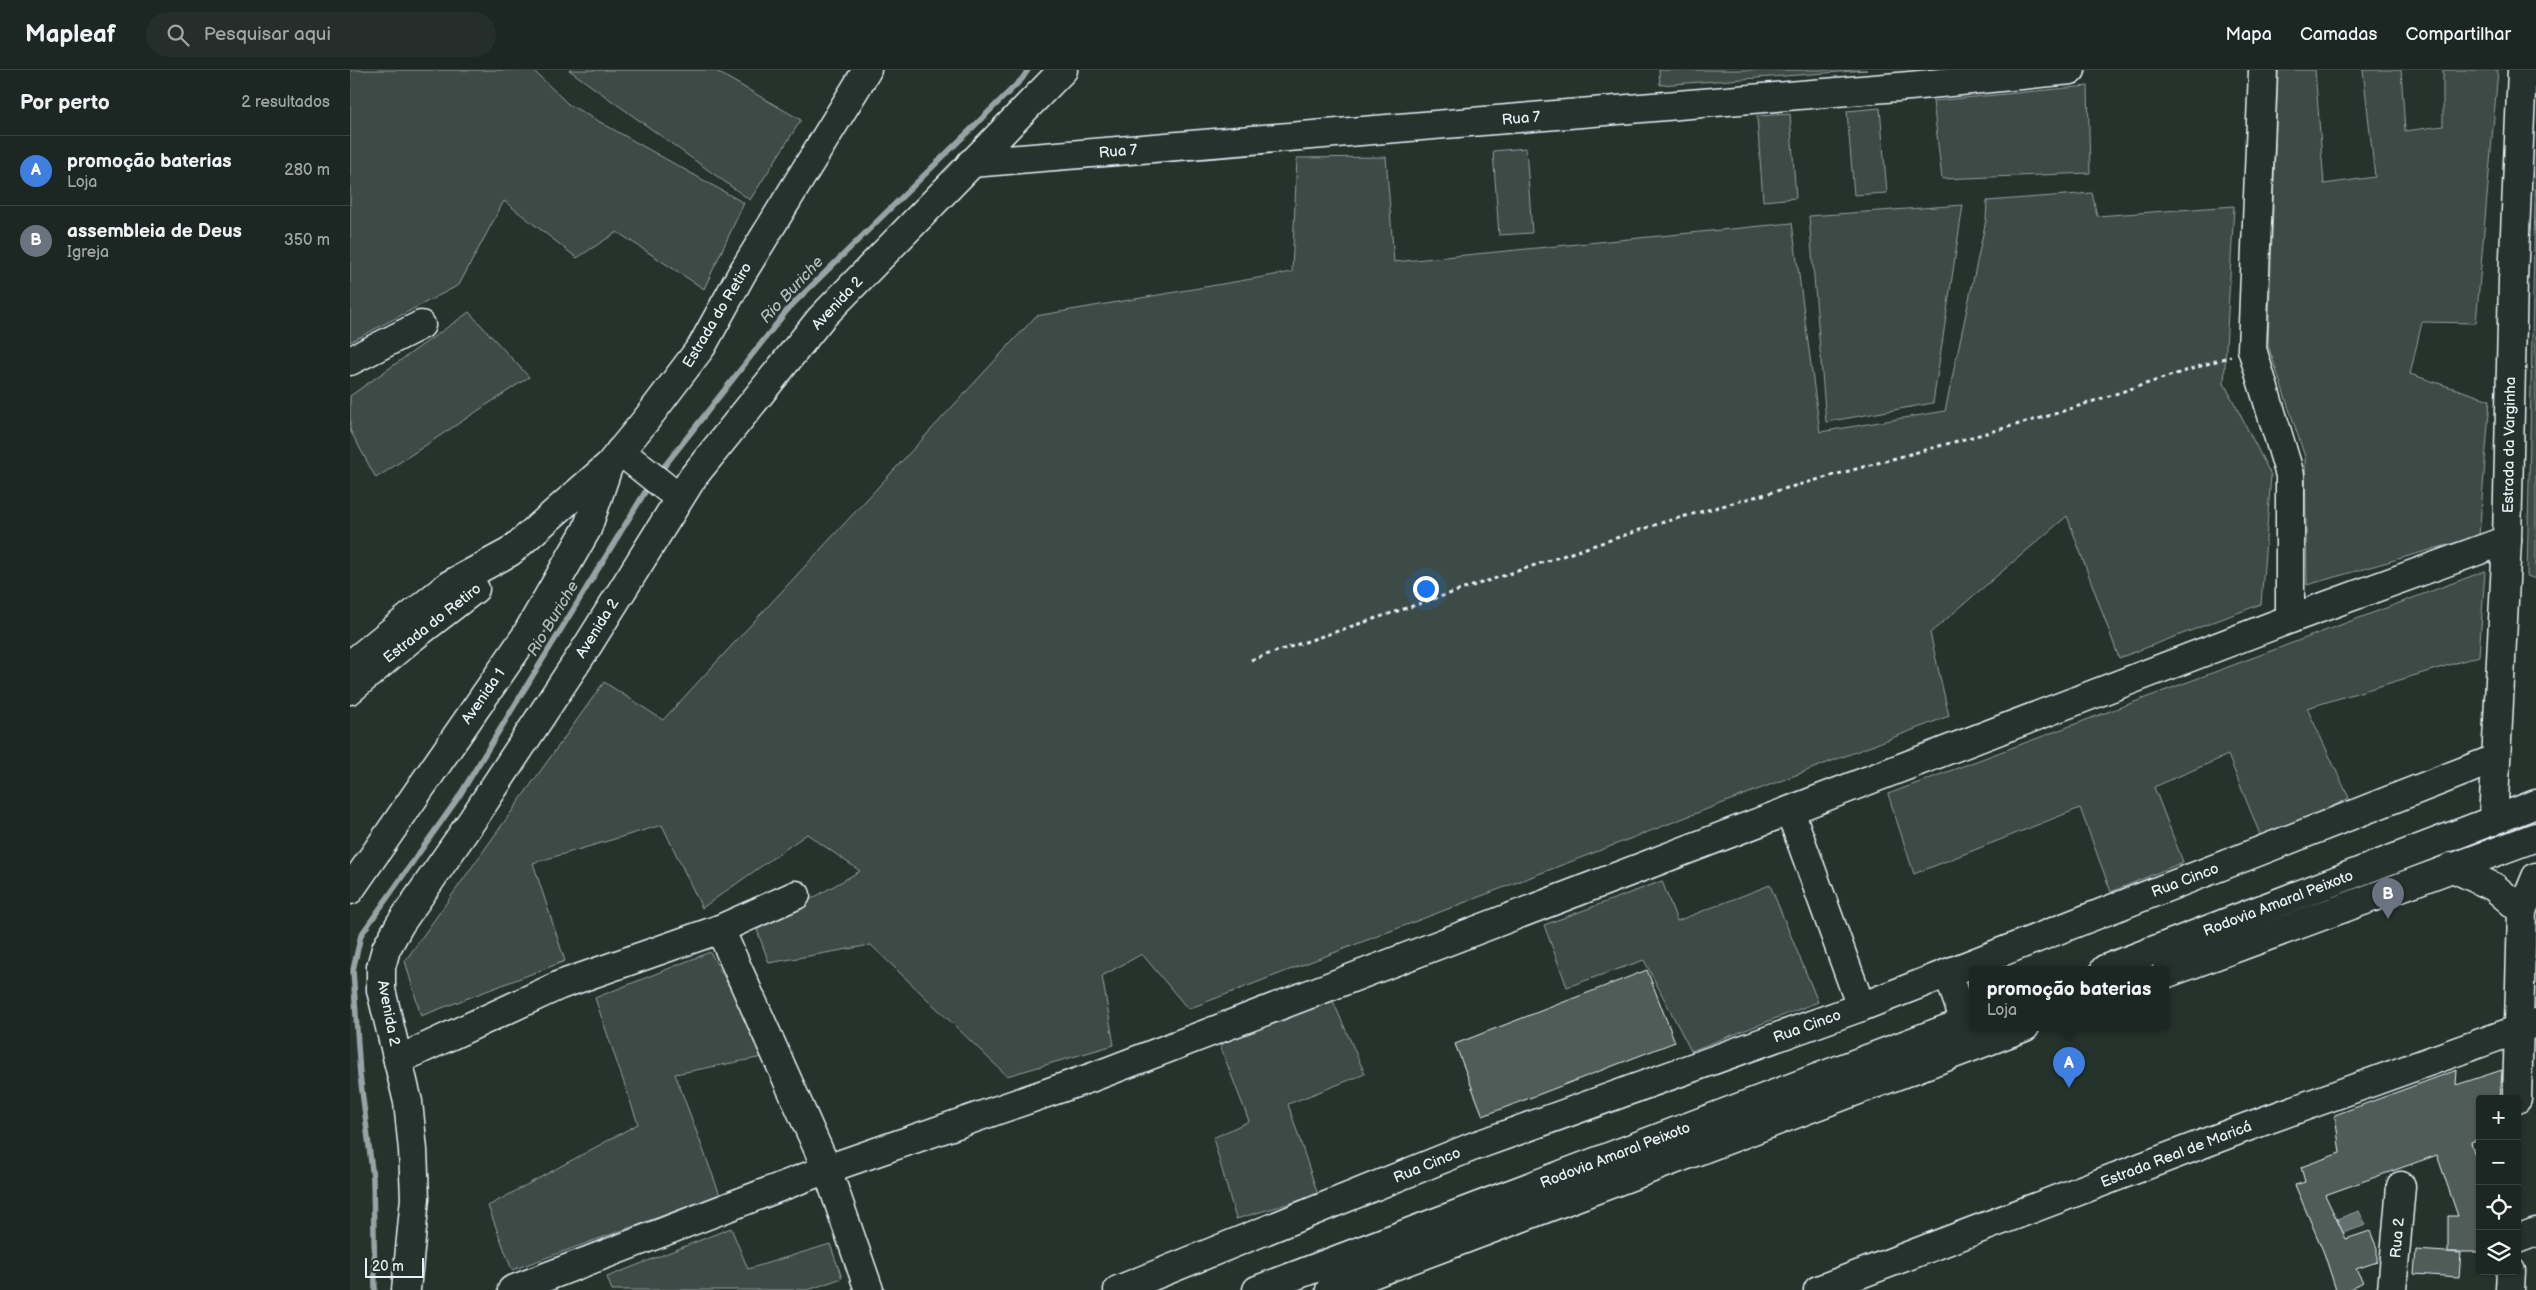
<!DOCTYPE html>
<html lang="pt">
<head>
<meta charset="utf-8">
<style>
  body { margin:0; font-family:"Balsamiq Sans",sans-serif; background:#252e2a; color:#f1f3f6 }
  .controls { position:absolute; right:15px; bottom:15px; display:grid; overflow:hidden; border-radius:5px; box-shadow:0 1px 4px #0004 }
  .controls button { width:45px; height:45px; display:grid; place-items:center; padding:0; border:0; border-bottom:1px solid #3a4340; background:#1c2622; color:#f1f3f6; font:25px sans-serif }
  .scale { position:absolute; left:15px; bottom:12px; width:59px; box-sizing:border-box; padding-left:5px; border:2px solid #e8f1f8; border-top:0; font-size:14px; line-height:18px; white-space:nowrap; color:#e8f1f8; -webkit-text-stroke:4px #26332d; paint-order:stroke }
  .you { position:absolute; left:1075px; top:518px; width:18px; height:18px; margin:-12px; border:4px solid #fff; border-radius:50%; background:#1a73e8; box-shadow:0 0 0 8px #1a73e833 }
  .badge { display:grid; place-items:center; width:32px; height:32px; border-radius:50%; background:#ff9aa2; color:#fff; font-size:16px; font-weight:700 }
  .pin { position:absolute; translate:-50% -41px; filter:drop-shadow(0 1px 2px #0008) }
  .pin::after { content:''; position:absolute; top:26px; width:18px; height:15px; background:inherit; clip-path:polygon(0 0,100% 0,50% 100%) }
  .popup { position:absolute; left:1619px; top:896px; width:200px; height:65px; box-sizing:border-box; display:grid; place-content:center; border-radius:5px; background:#1c2622; filter:drop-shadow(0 1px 4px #0005); font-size:16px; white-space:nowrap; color:#a0a5a5 }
  .popup b { font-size:19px; color:#f1f3f6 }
  .popup::after { content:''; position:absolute; left:50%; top:100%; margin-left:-10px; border:10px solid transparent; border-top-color:#1c2622 }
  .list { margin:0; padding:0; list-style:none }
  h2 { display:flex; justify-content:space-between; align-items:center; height:65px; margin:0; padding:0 20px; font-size:21px }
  h2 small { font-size:16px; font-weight:400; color:#a0a5a5 }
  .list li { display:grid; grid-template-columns:32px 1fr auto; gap:15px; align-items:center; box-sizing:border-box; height:70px; padding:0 20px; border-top:1px solid #3a4340 }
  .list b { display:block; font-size:19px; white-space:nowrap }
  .list p { margin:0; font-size:16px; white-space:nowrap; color:#a0a5a5 }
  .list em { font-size:16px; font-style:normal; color:#a0a5a5 }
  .icon { flex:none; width:28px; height:28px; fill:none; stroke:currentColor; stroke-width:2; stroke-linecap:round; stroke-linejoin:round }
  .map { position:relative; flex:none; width:2186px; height:1220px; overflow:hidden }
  header { display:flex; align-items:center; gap:30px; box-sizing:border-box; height:70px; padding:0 25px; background:#1c2622; border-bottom:1px solid #3a4340 }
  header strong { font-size:24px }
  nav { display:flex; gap:28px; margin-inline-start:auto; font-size:18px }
  .search { width:350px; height:45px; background:#252e2a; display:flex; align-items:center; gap:12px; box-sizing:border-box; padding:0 18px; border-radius:28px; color:#a0a5a5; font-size:19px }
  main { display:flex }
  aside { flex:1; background:#1c2622 }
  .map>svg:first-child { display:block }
  .green { fill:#3e4b47; stroke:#939ea0 }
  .water { fill:#636f6d; stroke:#98a3a5 }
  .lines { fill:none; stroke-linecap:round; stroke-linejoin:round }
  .stream { stroke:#98a3a5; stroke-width:5.5 }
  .building { fill:#505c59; stroke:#e8f1f8 }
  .minor-casing { stroke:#e8f1f8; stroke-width:31 }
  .major-casing { stroke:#e8f1f8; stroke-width:31 }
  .highway-casing { stroke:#e8f1f8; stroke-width:31 }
  .path { stroke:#e8f1f8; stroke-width:3; stroke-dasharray:4 4; stroke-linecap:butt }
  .minor { stroke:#26332d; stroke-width:28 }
  .major { stroke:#26332d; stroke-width:28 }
  .highway { stroke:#26332d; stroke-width:28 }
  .labels { text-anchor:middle; stroke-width:4.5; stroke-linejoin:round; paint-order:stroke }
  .street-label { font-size:15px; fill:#e8f1f8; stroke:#26332d }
  .water-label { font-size:16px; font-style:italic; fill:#b3bdc0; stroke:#26332d }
</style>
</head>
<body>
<header>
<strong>Mapleaf</strong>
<div class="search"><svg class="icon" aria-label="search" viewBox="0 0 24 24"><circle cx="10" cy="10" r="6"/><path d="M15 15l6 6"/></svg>Pesquisar aqui</div>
<nav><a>Mapa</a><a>Camadas</a><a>Compartilhar</a></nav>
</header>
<main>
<aside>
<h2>Por perto<small>2 resultados</small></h2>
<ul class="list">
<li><span class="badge" style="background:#3f7fe0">A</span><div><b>promoção baterias</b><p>Loja</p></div><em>280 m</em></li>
<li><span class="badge" style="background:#6b7280">B</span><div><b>assembleia de Deus</b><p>Igreja</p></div><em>350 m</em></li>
</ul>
</aside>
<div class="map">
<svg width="2186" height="1220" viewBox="0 0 2186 1220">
  <rect width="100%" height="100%" fill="#26332d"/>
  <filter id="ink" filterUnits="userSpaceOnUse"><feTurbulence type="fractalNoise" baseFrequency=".02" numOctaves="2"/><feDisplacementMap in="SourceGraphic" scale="10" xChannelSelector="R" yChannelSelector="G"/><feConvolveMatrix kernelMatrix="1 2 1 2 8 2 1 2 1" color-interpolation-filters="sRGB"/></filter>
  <g filter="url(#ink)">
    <g class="green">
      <path d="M0,0H183L218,34L394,133L354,219L267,162L227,188L154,131L109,215L0,272Z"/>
      <path d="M219,0H364L451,50L400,130Z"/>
      <path d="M1309,0H1517L1310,15Z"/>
      <path d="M1928,0H1965L1974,114L2025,107L2013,0H2051L2055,61L2093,56V0H2148L2126,253L2072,252L2060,304L2140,330L2129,466L1957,515L1955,387L1918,275Z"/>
      <path d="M1738,16L1740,103L1592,109L1583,31Z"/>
      <path d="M1530,38L1537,123L1504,125L1497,41Z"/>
      <path d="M1440,44L1446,128L1413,131L1407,46Z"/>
      <path d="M1176,78L1182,163L1149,165L1143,81Z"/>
      <path d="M2186,80V509L2177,506Z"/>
      <path d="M1036,87L1044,192L1442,153L1470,362L1595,341L1636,150L1637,131L1742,123L1747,146L1884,136L1874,313L1921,405L1911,534L1769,588L1717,446L1580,563L1599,646L838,939L792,884L752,906L764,975L657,1006L521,875L419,893L407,860L510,801L457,764L352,838L312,755L183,793L215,891L71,946L55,891L254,612L313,650L686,246L942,202L947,88Z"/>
      <path d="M1613,135L1583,333L1476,352L1459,146Z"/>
      <path d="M119,242L179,307L26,408L0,360V326Z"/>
      <path d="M2135,501L2129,586L1957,638L1999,728L1913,772L1878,685L1804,717L1833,792L1761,822L1730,738L1564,804L1538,724Z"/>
      <path d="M1312,811L1327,851L1420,815L1468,932L1341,981L1294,890L1217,917L1194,855Z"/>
      <path d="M360,882L418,986L325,1004L370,1125L162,1200L138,1136L288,1054L245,928Z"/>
      <path d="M983,931L1015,1004L938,1034L968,1125L886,1149L863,1068L899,1051L869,973Z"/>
      <path d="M381,1158L398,1199L480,1174L492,1208L458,1220H262L257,1207Z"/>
    </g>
    <path class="water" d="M2009,1141L2016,1155L1993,1163L1987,1149Z"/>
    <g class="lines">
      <g class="stream">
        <path d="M309,403L439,238L672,9L678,0"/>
        <path d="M25,1220L23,1108L10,1005L3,900L11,865L108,728L300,414"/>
      </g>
    </g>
    <g class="building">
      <path d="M1297,900L1325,972L1133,1046L1105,974Z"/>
      <path d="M2107,1000L2106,1015L2152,1000L2150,1029H2130V1069L2121,1072L2130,1102V1182H2098V1146H2108L2087,1085L1975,1125L1996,1169L2020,1161L2027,1178V1192L2006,1199L2013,1212L1998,1220H1986L1974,1183L1945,1115L1955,1112L1951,1097L1990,1083L1985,1045Z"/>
      <path d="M2066,1180L2111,1183L2109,1207L2064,1204Z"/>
    </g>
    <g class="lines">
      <g class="minor-casing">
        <g id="minor">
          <path d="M1913,0L1902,279L1940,405V549"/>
          <path d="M621,93L1560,16L1721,0"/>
          <path d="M0,291L71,255"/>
          <path d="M270,381L329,428"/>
          <path d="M0,595L99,515L160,482L259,395L296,350L352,276L391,205L517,0"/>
          <path d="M0,620L58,571L125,519"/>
          <path d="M1440,741L1511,937"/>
          <path d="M2143,751L2157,470L2163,210L2172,0"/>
          <path d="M2101,797L2144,817L2172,841"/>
          <path d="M0,820L175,567L237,459L258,397"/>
          <path d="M370,859L477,1099L519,1220"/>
          <path d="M1598,903L1615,952"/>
          <path d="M48,990L210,915L370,859L446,825"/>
          <path d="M2167,1029L2172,841L2186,807"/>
          <path d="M2167,1169L2186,1162"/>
          <path d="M56,1220L65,1128L63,1080L58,1032L31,920V897L36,879L50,854L123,749L238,575L343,407L471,248L713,0"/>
          <path d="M162,1220L477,1099L743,1007L1940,549L2157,470"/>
          <path d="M768,1220L1122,1077L1511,937L2145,689"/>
          <path d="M2042,1220L2051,1116"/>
          <path d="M2160,1220L2161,1201"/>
        </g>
      </g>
      <g class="major-casing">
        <path id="major" d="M1468,1220L1897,1057L2186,953"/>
      </g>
      <g class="highway-casing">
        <g id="highway">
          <path d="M1755,899L2186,734"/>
          <path d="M1815,904L2186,767"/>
          <path d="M907,1220L1623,949"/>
          <path d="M980,1220L1675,957"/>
        </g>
      </g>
      <path class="path" d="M901,590L1314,452L1698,346L1881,286"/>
      <use href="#minor" class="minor"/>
      <use href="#major" class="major"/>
      <use href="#highway" class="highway"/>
    </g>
  </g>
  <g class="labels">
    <g class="street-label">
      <text transform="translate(1171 48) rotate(-5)" y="5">Rua 7</text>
      <text transform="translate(768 81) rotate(-5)" y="5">Rua 7</text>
      <text transform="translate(487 233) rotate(-47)" y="5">Avenida 2</text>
      <text transform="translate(367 245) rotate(-59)" y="5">Estrada do Retiro</text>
      <text transform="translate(2159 375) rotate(-89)" y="5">Estrada da Varginha</text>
      <text transform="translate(82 553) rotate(-38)" y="5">Estrada do Retiro</text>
      <text transform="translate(247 558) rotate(-58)" y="5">Avenida 2</text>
      <text transform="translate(133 626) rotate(-55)" y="5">Avenida 1</text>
      <text transform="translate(1835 810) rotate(-21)" y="5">Rua Cinco</text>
      <text transform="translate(1928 833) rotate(-21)" y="5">Rodovia Amaral Peixoto</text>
      <text transform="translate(39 943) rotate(79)" y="5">Avenida 2</text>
      <text transform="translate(1457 956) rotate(-20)" y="5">Rua Cinco</text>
      <text transform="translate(1826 1084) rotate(-21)" y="5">Estrada Real de Maricá</text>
      <text transform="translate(1265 1085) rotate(-21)" y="5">Rodovia Amaral Peixoto</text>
      <text transform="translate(1077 1095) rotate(-22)" y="5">Rua Cinco</text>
      <text transform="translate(2047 1168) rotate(-85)" y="5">Rua 2</text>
    </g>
    <g class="water-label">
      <text transform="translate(441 219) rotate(-47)" y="6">Rio Buriche</text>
      <text transform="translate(202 548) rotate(-59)" y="6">Rio Buriche</text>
    </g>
  </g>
</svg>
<div class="controls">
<button>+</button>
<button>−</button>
<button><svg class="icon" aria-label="locate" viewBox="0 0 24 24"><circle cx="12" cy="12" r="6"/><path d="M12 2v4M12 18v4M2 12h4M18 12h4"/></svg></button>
<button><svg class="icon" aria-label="layers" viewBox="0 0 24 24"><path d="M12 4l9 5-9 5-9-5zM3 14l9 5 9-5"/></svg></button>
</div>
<div class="scale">20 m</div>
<div class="you"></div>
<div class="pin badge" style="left:1719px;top:1018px;background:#3f7fe0">A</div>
<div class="popup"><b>promoção baterias</b>Loja</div>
<div class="pin badge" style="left:2038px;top:849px;background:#6b7280">B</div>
</div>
</main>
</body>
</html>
